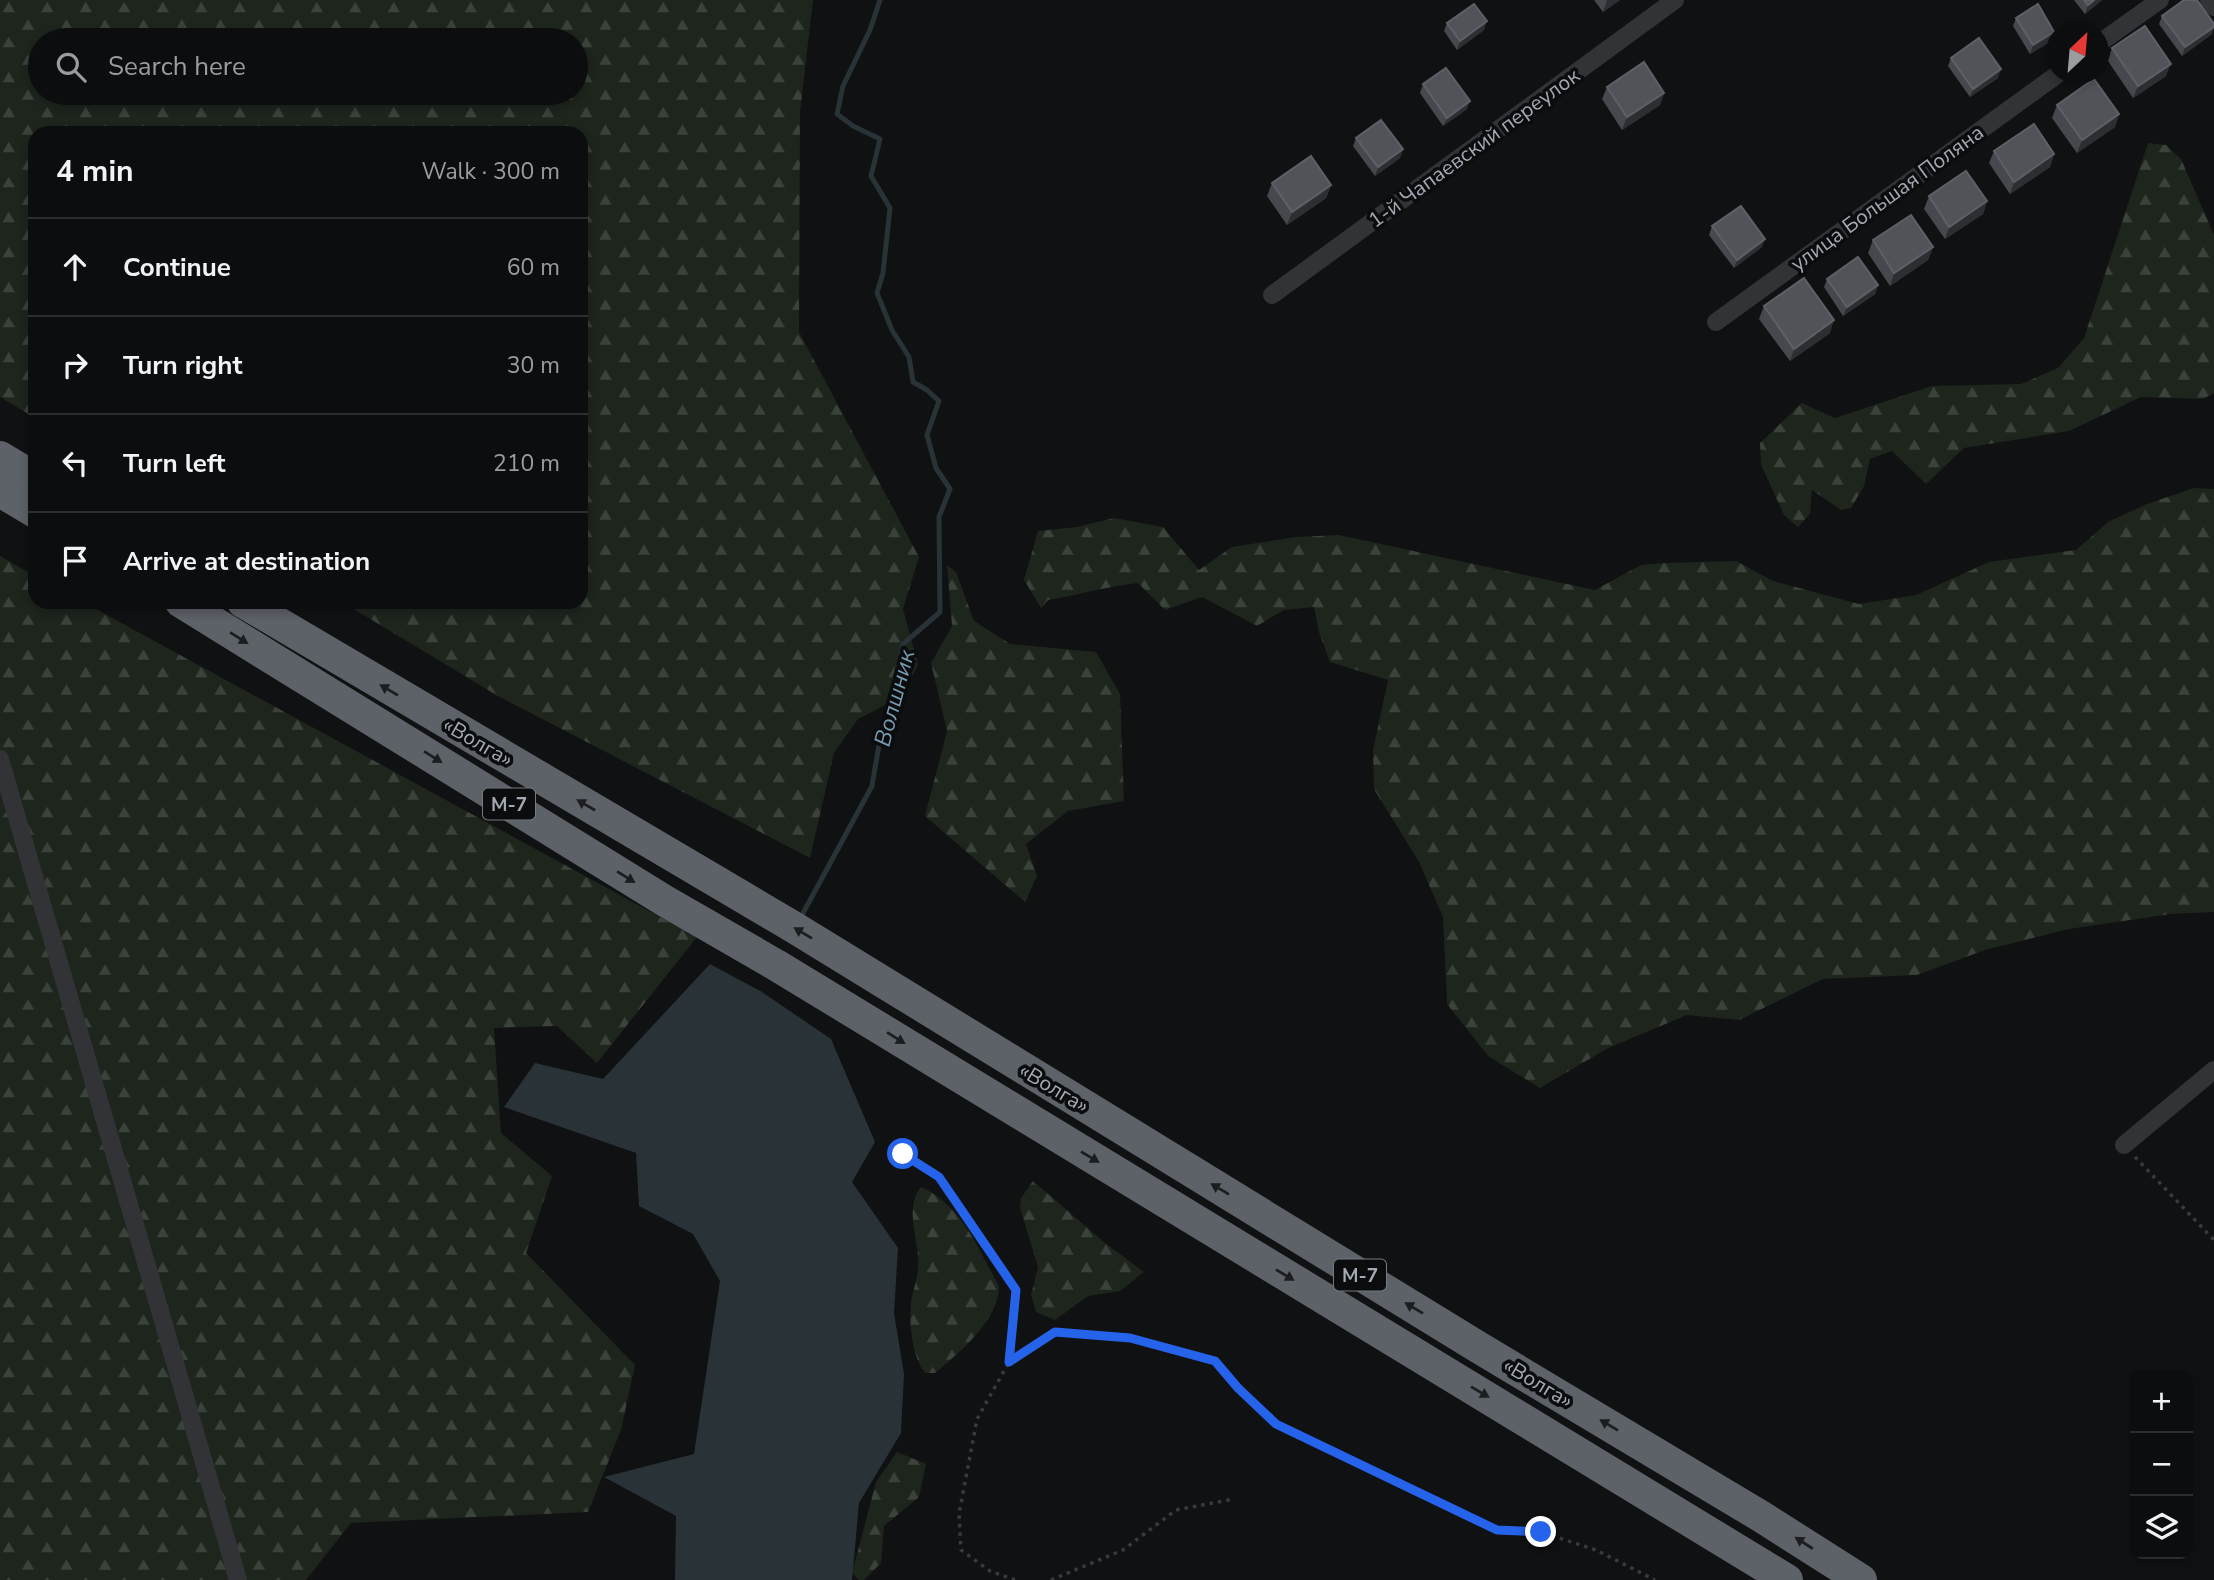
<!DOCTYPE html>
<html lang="en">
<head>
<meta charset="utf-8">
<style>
  body { margin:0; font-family:"Nunito Sans",sans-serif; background:#151617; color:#f1f3f6 }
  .controls { position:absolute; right:21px; bottom:21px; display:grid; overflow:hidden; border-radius:14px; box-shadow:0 4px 10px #0003 }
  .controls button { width:63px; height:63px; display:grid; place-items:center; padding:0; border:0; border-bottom:2px solid #2c2d2e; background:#0c0d0e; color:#f1f3f6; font:35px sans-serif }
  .compass { position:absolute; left:2046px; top:21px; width:63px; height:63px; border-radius:50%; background:#0c0d0e; box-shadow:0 4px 10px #0003; rotate:26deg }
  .stop { position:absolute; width:21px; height:21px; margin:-16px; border:5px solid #2563eb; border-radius:50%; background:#fff }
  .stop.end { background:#2563eb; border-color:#fff; box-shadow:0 2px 7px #0008 }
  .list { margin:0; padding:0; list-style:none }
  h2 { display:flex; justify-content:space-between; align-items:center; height:91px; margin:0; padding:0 28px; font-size:30px }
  h2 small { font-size:23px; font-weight:400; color:#9a9c9e }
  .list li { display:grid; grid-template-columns:46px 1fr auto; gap:21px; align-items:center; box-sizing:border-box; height:98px; padding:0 28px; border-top:2px solid #2c2d2e }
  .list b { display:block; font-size:26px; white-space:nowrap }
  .list em { font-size:23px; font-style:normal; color:#9a9c9e }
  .icon { flex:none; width:38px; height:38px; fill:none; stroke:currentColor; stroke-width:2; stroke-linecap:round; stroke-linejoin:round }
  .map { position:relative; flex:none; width:2214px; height:1580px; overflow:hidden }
  .search { position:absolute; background:#0c0d0e; box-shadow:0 4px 10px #0003; left:28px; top:28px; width:560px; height:77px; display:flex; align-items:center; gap:18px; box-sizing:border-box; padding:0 24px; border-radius:38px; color:#9a9c9e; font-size:26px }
  .panel { position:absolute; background:#0c0d0e; box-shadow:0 4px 10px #0003; left:28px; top:126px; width:560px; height:483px; border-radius:21px }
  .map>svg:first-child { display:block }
  .forest { fill:url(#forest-firs); fill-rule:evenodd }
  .water { fill:#293237 }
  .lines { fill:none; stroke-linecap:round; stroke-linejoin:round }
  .stream { stroke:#293237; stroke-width:5 }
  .path { stroke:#373a3e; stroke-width:3.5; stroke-dasharray:3.5 5; stroke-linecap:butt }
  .street { stroke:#313337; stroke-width:18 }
  .highway { stroke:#5d6168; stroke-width:32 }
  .wall { fill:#46484d }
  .shaded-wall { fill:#2c2e31 }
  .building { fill:#505358; stroke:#5d6066; stroke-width:2 }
  .oneway { fill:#1b1d1f }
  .route { stroke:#2563eb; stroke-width:9 }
  .labels { text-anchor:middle; stroke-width:7; stroke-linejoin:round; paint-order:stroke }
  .shield { fill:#0b0c0d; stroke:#757a81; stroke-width:2 }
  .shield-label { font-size:19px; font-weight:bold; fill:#a2a9b3 }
  .street-label { font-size:21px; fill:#a2a9b3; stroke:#0b0c0d }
  .water-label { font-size:23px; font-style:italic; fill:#779aaf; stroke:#0b0c0d }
</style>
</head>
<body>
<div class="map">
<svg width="2214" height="1580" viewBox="0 0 2214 1580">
  <defs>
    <pattern id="forest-firs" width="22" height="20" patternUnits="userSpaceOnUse" patternTransform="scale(1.75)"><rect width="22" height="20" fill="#1d251d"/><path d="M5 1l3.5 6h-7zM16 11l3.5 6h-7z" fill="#3b423b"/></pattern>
  </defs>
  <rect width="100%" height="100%" fill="#101112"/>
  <g class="forest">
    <path d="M0,0H813L800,112L799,332L919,557L903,609L918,665L901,697L858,719L834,753L810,858L498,696L342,602H581V133H35V418L0,397ZM40,40H576V93H40Z"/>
    <path d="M2148,143L2166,145L2181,159L2214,235V393L2203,399L2141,397L2069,431L1964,448L1926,484L1892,451L1870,459L1864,486L1851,508L1841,510L1812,490L1810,514L1798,527L1784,515L1761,465L1760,443L1802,403L1835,418L1932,386L2021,384L2058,368L2084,338Z"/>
    <path d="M2194,488L2214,489V912L2171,914L2069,929L1985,950L1917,975L1823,979L1739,1020L1687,1015L1608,1048L1540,1088L1488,1056L1447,1004L1443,917L1419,862L1374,789L1373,750L1388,680L1330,662L1319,632L1314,607L1284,610L1257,626L1202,597L1165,610L1138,583C1108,586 1079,595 1048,600L1041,608L1024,580L1038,531L1077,527L1114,518L1163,527L1199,570L1232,547L1296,537L1339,535L1595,590L1641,565L1664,563L1736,561L1773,581L1859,604L1916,595L1989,562L2076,550L2108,522L2147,504Z"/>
    <path d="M0,556L35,576V602H83L697,937L597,1063L557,1026L494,1028L501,1133L552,1176L526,1253L635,1365L621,1430L588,1512L351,1523L306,1580H0Z"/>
    <path d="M947,565L956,572L974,621L1010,644L1096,652L1120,694L1124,801L1068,811L1026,844L1037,876L1025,902L925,816L947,731L931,663L952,626Z"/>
    <path d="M1033,1181L1105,1243L1144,1272L1120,1291L1088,1296L1055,1320L1036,1312L1031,1295L1038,1267L1020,1208L1021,1198Z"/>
    <path d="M921,1187C962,1205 978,1249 999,1286C1000,1319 958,1354 935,1373H925C912,1356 909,1325 911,1304C912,1291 918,1279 918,1266C920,1241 903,1209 921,1187Z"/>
    <path d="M897,1452L926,1464L919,1497L884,1526L881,1563L864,1580H859L852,1573L876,1482Z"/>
  </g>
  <path class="water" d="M710,964L762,992L831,1039L875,1142L852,1182L898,1248L894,1313L904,1374L901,1433L859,1503L852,1580H675L676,1516L604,1477L694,1454L720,1281L693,1234L639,1206L636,1153L504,1107L535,1063L603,1079Z"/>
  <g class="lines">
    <path class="stream" d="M802,915L872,786L880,739L893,700L903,644L940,612L939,517L950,489L936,468L927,435L939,401L927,390L913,382L909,357L892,330L877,293L883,273L890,208L871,176L880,139L853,126L837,114L843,86L870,30L880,0"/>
    <g class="path">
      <path d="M903,1154L939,1177L1016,1290L1009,1362"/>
      <path d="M2135,1157L2214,1240"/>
      <path d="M1015,1580L990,1571L961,1550L959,1514L977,1419L1009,1362L1055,1332L1130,1338L1215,1361L1238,1388L1276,1424L1497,1530L1541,1532L1596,1550L1655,1580"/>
      <path d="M1051,1580L1123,1550L1176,1510L1234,1499"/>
    </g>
    <g class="street">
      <path d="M2209,0L2214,7"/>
      <path d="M2098,44L2160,0"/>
      <path d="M1272,295L1675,0"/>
      <path d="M1716,322L2058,74"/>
      <path d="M0,759L238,1580"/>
      <path d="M2124,1145L2214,1070"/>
    </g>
    <g class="highway">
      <path d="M0,457L35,478"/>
      <path d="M0,491L35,512"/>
      <path d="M181,602L665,901L776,965L1787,1580"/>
      <path d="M243,602L795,928L1478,1347L1762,1517L1861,1580"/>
    </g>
  </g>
  <g class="wall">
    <path d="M1594,0H1620L1603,12Z"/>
    <path d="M2074,0H2102L2085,14Z"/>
    <path d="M2162,16L2212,34L2182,56L2159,24Z"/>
    <path d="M2016,18L2051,41L2030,54L2013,26Z"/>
    <path d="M1447,23L1484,30L1457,50L1444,31Z"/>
    <path d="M2112,48L2166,76L2133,98L2108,61Z"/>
    <path d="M1951,58L1998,78L1970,97L1948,66Z"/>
    <path d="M1423,84L1467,109L1443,126L1420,93Z"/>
    <path d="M1607,87L1664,93L1660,105L1622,130L1602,99Z"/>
    <path d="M2057,105L2119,114L2115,127L2077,153L2052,118Z"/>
    <path d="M1356,138L1403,149L1400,158L1375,176L1353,146Z"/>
    <path d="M1994,151L2054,154L2050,167L2010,194L1989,163Z"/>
    <path d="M1272,183L1331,185L1326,198L1287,225L1267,196Z"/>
    <path d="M1929,196L1987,201L1983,214L1945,239L1924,209Z"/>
    <path d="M1712,226L1762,247L1734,268L1709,235Z"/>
    <path d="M1873,240L1933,247L1928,260L1890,286L1868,253Z"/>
    <path d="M1827,279L1878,285L1875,294L1843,316L1824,287Z"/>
    <path d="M1764,306L1830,333L1790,361L1759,319Z"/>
  </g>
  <g class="shaded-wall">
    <path d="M1607,0H1620L1603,12Z"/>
    <path d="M2094,0H2102L2085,14L2088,5Z"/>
    <path d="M1487,21L1484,30L1457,50L1460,41Z"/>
    <path d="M2214,27L2212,34L2182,56L2185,47Z"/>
    <path d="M2054,32L2051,41L2030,54L2033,45Z"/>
    <path d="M2171,64L2166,76L2133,98L2138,86Z"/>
    <path d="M2001,69L1998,78L1970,97L1973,89Z"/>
    <path d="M1664,93L1660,105L1622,130L1627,117Z"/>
    <path d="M1470,101L1467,109L1443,126L1447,118Z"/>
    <path d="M2119,114L2115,127L2077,153L2082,140Z"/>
    <path d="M1403,149L1400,158L1375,176L1378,167Z"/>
    <path d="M2054,154L2050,167L2010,194L2014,182Z"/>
    <path d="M1331,185L1326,198L1287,225L1292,212Z"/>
    <path d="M1987,201L1983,214L1945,239L1949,227Z"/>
    <path d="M1765,239L1762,247L1734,268L1737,260Z"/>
    <path d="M1933,247L1928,260L1890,286L1894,273Z"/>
    <path d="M1878,285L1875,294L1843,316L1847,307Z"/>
    <path d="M1834,320L1830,333L1790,361L1794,349Z"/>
  </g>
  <g class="building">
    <path d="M2084,0H2094L2088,5Z"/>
    <path d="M2184,0H2197L2214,24V27L2185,47L2162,16Z"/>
    <path d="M1474,4L1487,21L1460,41L1447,23Z"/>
    <path d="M2038,4L2054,32L2033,45L2016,18Z"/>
    <path d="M2145,26L2171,64L2138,86L2112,48Z"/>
    <path d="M1979,38L2001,69L1973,89L1951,58Z"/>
    <path d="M1644,62L1664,93L1627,117L1607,87Z"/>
    <path d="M1446,68L1470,101L1447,118L1423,84Z"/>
    <path d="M2094,79L2119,114L2082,140L2057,105Z"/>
    <path d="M1381,120L1403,149L1378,167L1356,138Z"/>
    <path d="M2034,124L2054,154L2014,182L1994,151Z"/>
    <path d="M1311,156L1331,185L1292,212L1272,183Z"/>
    <path d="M1966,171L1987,201L1949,227L1929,196Z"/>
    <path d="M1741,206L1765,239L1737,260L1712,226Z"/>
    <path d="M1911,215L1933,247L1894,273L1873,240Z"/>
    <path d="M1858,257L1878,285L1847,307L1827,279Z"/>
    <path d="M1804,278L1834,320L1794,349L1764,306Z"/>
  </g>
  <defs><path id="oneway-solid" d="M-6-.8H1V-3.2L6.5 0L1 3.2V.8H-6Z" transform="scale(1.75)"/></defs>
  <g class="oneway">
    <use href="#oneway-solid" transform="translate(239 638) rotate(32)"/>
    <use href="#oneway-solid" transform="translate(389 690) rotate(-149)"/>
    <use href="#oneway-solid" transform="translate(433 757) rotate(32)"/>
    <use href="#oneway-solid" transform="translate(586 805) rotate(-150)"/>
    <use href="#oneway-solid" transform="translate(626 877) rotate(32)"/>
    <use href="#oneway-solid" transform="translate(803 933) rotate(-149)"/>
    <use href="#oneway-solid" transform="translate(896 1038) rotate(32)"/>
    <use href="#oneway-solid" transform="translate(1090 1157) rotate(31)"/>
    <use href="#oneway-solid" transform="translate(1220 1189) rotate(-149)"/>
    <use href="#oneway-solid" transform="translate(1285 1275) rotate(31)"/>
    <use href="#oneway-solid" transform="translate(1414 1308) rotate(-149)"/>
    <use href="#oneway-solid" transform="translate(1480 1392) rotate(31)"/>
    <use href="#oneway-solid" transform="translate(1609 1425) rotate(-149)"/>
    <use href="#oneway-solid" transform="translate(1804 1543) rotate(-147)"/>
  </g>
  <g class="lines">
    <path class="route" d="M903,1154L939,1177L1016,1290L1009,1362L1055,1332L1130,1338L1215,1361L1238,1388L1276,1424L1497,1530L1541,1532"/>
  </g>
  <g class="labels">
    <g class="shield">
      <rect x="483" y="788.5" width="52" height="31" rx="5"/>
      <rect x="1334" y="1259.5" width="52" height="31" rx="5"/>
    </g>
    <g class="shield-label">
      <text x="509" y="811">М-7</text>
      <text x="1360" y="1282">М-7</text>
    </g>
    <g class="street-label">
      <text transform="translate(1474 148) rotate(-36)" y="7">1-й Чапаевский переулок</text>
      <text transform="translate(1887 198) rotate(-36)" y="7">улица Большая Поляна</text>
      <text transform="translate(478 742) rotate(30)" y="7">«Волга»</text>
      <text transform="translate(1054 1088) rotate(31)" y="7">«Волга»</text>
      <text transform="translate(1538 1383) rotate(31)" y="7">«Волга»</text>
    </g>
    <g class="water-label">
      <text transform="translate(894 698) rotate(-75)" y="8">Волшник</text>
    </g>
  </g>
</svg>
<div class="controls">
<button>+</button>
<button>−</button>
<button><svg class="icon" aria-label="layers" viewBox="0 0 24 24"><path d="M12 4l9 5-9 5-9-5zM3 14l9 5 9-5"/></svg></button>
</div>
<svg class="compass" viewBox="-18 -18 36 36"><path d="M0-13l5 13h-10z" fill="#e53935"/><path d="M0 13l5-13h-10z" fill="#9a9c9e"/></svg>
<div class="stop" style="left:903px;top:1154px"></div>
<div class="stop end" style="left:1541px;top:1532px"></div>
<div class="search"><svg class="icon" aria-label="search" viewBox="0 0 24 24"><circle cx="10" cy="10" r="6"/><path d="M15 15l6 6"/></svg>Search here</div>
<section class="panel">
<h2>4 min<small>Walk · 300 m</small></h2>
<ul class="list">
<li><svg class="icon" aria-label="ahead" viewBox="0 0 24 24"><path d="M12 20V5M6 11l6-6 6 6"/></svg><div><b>Continue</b></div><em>60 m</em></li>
<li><svg class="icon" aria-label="right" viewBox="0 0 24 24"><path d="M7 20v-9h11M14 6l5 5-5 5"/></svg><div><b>Turn right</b></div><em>30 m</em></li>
<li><svg class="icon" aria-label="left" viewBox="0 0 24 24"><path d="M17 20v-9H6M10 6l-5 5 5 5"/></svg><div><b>Turn left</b></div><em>210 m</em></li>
<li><svg class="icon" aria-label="arrive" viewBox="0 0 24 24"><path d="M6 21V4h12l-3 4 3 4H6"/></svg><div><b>Arrive at destination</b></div></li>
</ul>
</section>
</div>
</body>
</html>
